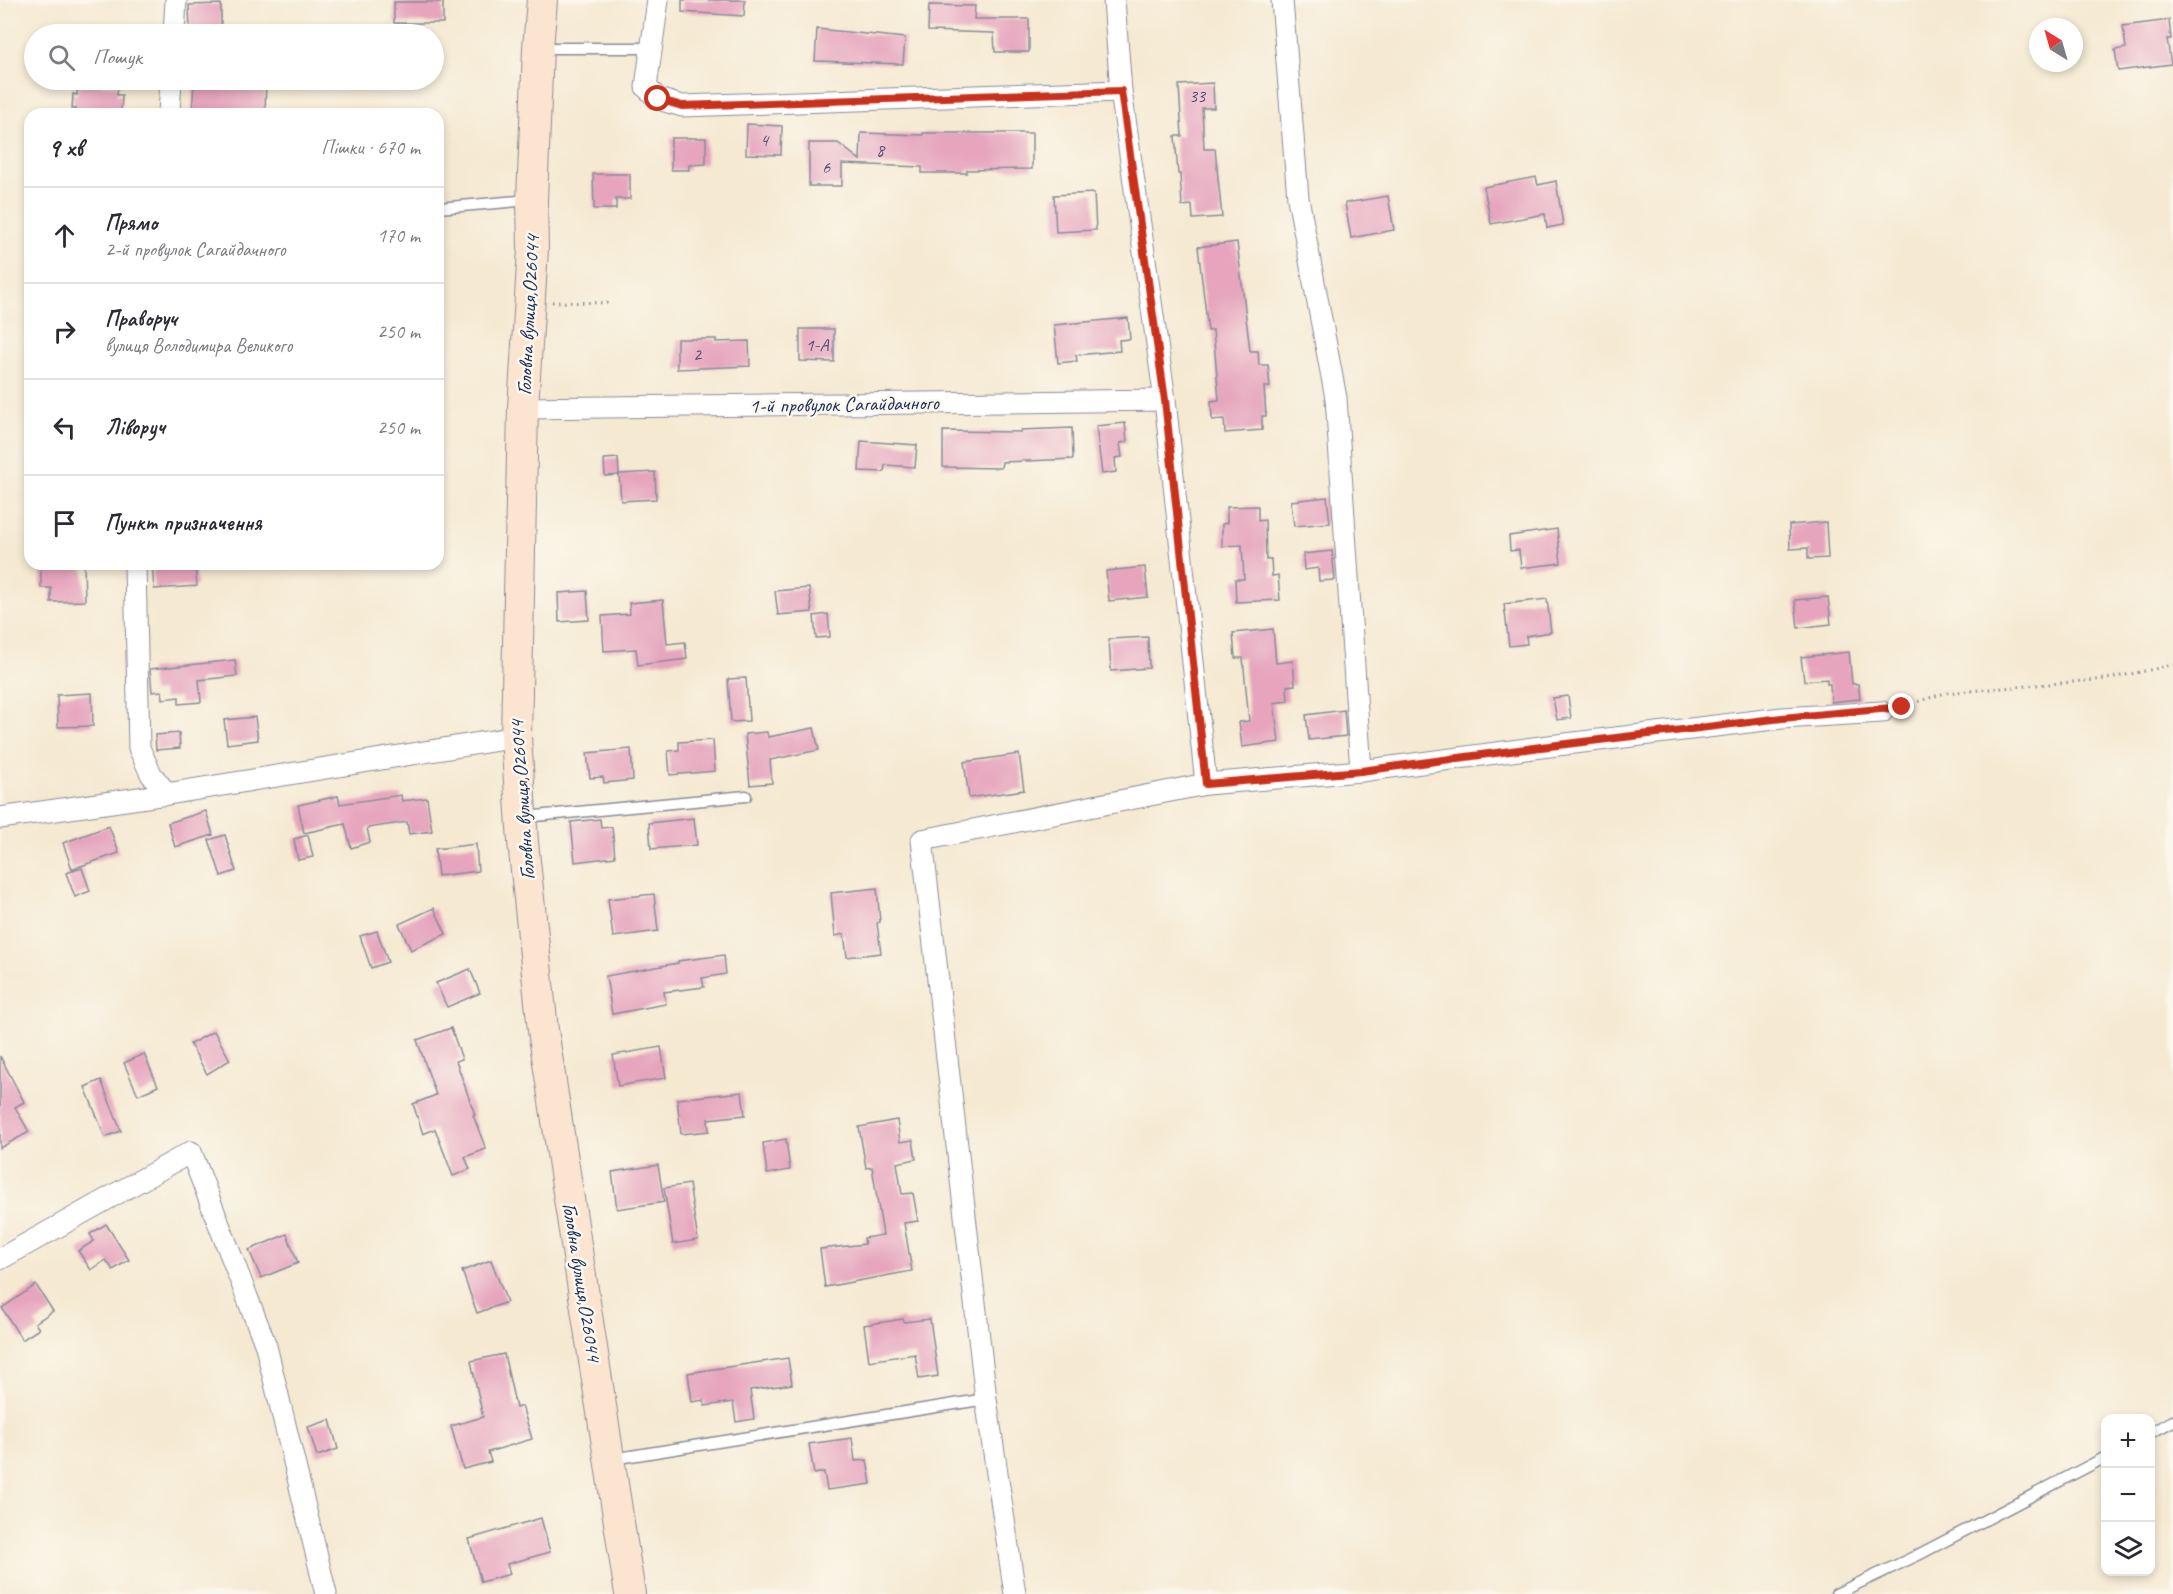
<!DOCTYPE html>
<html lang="uk">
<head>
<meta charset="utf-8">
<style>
  body { margin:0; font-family:Caveat,sans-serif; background:#f2f2f3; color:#2b2b33 }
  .controls { position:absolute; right:18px; bottom:18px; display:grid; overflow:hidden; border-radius:12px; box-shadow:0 3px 9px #0003 }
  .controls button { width:54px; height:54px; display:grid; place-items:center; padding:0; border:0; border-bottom:2px solid #e1e1e2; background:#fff; color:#2b2b33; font:30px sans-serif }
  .compass { position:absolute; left:2029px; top:18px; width:54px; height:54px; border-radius:50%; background:#fff; box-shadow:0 3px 9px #0003; rotate:323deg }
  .stop { position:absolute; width:18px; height:18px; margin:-14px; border:4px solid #c8321e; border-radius:50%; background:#fff }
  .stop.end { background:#c8321e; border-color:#fff; box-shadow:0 2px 6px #0008 }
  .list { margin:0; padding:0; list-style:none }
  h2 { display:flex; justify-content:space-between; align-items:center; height:78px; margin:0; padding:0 24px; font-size:26px }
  h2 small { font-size:20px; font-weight:400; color:#7c7c81 }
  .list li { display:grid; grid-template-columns:39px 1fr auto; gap:18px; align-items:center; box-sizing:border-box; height:96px; padding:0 24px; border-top:2px solid #e1e1e2 }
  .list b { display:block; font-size:22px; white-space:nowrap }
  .list p { margin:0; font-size:20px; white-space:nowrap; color:#7c7c81 }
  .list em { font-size:20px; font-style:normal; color:#7c7c81 }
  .icon { flex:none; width:33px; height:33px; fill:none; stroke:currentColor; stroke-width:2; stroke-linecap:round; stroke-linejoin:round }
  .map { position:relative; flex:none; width:2173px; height:1594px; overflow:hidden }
  .search { position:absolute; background:#fff; box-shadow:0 3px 9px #0003; left:24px; top:24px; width:420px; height:66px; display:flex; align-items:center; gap:15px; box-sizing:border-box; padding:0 21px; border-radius:33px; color:#7c7c81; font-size:22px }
  .panel { position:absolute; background:#fff; box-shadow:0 3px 9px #0003; left:24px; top:108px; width:420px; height:462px; border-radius:18px }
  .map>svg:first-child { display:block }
  .building { fill:#e6a4bd }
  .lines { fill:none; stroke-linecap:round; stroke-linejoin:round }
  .service-casing { stroke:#888c98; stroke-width:13 }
  .minor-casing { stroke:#888c98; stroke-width:23 }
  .secondary-casing { stroke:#888c98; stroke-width:32 }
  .path { stroke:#888c98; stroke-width:3; stroke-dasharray:1.5 4.5; stroke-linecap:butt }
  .service { stroke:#fff; stroke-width:10 }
  .minor { stroke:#fff; stroke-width:21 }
  .secondary { stroke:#fce5d0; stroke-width:30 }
  .route { stroke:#c8321e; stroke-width:8 }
  .labels { text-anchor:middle; stroke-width:5; stroke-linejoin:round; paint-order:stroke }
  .number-label { font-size:18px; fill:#4e4c76 }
  .street-label { font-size:21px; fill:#1b2f5e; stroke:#fbf7ec }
</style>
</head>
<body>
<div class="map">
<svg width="2173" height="1594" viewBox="0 0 2173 1594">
  <rect width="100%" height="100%" fill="#fbf7ec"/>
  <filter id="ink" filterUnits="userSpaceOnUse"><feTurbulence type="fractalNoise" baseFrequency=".0167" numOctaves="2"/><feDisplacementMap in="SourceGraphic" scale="12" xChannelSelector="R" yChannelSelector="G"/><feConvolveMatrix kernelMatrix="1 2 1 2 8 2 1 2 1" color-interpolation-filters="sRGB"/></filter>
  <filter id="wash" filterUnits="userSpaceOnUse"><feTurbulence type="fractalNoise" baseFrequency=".008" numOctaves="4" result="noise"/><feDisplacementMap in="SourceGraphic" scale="24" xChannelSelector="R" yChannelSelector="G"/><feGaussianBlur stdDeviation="1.35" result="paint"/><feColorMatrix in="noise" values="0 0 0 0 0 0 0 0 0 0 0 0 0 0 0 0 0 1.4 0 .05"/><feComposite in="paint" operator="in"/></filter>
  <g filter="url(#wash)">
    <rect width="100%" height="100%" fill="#f5e9d2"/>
    <g id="blocks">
      <g class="building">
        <path d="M682,0H745L744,16L682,12Z"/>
        <rect x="394" y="2" width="49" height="21"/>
        <path d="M221,4V32L190,33L189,5Z"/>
        <path d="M929,5L975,6L974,19H1029V52H995L994,33L928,31Z"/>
        <path d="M2169,20L2171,39H2167L2171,64L2118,71L2115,50L2126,48L2123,26Z"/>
        <path d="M817,29L905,38L903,64L815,61Z"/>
        <path d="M228,80L266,81L265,113L214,112V114H192L194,81L228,82Z"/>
        <path d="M78,83L118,86L117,95H122L121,114H76V109H72L73,94L77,95Z"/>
        <path d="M1213,83L1214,108H1202L1204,149H1215L1222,217L1193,219L1192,205L1182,206L1180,174H1178L1175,136H1182L1179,85Z"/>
        <path d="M747,124L782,126L781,155L746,154Z"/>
        <path d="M861,133L923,135V133H1032V169L967,170V173H922V167L842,164V186H809V143H838L860,160Z"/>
        <path d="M671,138H706V164L689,165V170H671Z"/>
        <path d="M593,174H630V199H616V209H594Z"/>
        <path d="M1536,177L1538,185L1556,181L1563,225L1547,228L1545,214L1491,224L1484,187Z"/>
        <path d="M1094,193L1096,230L1056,232L1054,195Z"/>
        <path d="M1388,196L1394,230L1351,238L1345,203Z"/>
        <path d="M1237,242L1250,351H1258L1259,365H1268L1270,387H1264L1266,416H1262V430L1225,433L1224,419L1212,420L1211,401L1219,400L1213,330L1208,331L1198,247Z"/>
        <path d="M1128,318L1130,339L1119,340L1120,351L1076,355L1077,361L1058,363L1054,325Z"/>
        <path d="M800,329H834V362L800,361Z"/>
        <path d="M677,339H716V342L749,341L750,366L677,369Z"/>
        <path d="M1125,423L1127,442L1120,443L1122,457L1115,458L1116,472L1102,474L1096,426Z"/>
        <path d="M1072,428L1073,459L1002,462L1001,468L943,467V431L1021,432V430Z"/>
        <path d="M861,441L917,445L915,467L885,465L884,472L859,471Z"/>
        <path d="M618,458L619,475L605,476L604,459Z"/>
        <path d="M655,472L656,499L621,501L619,474Z"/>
        <path d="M1327,497L1330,523L1294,526L1291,501Z"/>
        <path d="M1258,506V521L1265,520L1266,560L1271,559L1272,576L1278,575L1280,600L1236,602L1235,579H1244L1242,545L1222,546V524L1227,523V507Z"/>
        <path d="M1826,522L1828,558L1808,559V548L1790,549L1789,525Z"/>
        <path d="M1557,529L1561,563L1521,568L1519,550L1510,551L1509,536Z"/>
        <path d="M1332,551L1335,580L1319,581L1318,568L1304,570L1303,554Z"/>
        <path d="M41,564H84L85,601L51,602V588H41Z"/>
        <path d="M152,564H195L197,586L154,589Z"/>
        <path d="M1145,567L1148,597L1109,601L1106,571Z"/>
        <path d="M809,588L812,612L778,615L775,591Z"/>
        <path d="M587,591L589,620L559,622L558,593Z"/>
        <path d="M1828,597L1831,624L1798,628L1795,600Z"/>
        <path d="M1547,599L1551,632L1526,636L1527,644L1509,646L1504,604Z"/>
        <path d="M663,600L667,644L685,642L687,659L638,665L636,649L604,651L602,616L630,614L629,603Z"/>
        <path d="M828,614L830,637L816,638L814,616Z"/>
        <path d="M1273,629L1276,663L1293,661L1295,685L1287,686L1288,701L1274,703L1279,742L1242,747L1239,722L1249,721L1243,658H1235L1233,633Z"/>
        <path d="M1148,637L1149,668L1111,671L1109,639Z"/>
        <path d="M1849,652L1852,684H1858L1860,699L1831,702L1830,684H1827V679L1804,681L1801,657Z"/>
        <path d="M235,660L237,676L199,680L201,702L179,704V697L163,699L162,691L152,692L150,669Z"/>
        <path d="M746,678L749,721L731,722L728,679Z"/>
        <path d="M92,693L93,726L58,727L57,695Z"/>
        <path d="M1568,696L1571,718L1557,720L1553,698Z"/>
        <path d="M1344,710L1346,736L1309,740L1306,715Z"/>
        <path d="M255,717L258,740L227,744L224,720Z"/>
        <path d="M814,728L819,750L770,760L772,783L750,785L745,734L767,732L768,737Z"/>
        <path d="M179,733L180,748L156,750L155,735Z"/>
        <path d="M713,740L715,771L670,775L668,751L679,750V742Z"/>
        <path d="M631,749L633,780L604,783L603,777L590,778L587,753Z"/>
        <path d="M1019,754L1024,790L969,798L964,762Z"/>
        <path d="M401,795L402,801L427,798L432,831L409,834L407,822L367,828L370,842L351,848L345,824L304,833L298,805L338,796L340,804Z"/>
        <path d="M206,811L213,835L175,847L168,823Z"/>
        <path d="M694,818L697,845L651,849L649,823Z"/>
        <path d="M600,819L601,828L612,827L615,857L575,862L571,822Z"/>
        <path d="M109,826L119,853L72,869L63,843Z"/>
        <path d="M225,835L236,871L221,876L209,840Z"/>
        <path d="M308,835L313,857L298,860L294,839Z"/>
        <path d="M476,844L478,871L438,876L435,849Z"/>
        <path d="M82,868L90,891L75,897L66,873Z"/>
        <path d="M877,888L880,922L877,923L881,953L847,957L844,934L835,936L831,893Z"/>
        <path d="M654,894L658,931L613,937L608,899Z"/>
        <path d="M434,908L446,934L411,950L399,924Z"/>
        <path d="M377,931L388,962L371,968L360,936Z"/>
        <path d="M724,955L726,974L702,978L704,987L664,992L666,1004L612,1014L606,976L678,963V961Z"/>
        <path d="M470,969L480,993L447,1007L436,983Z"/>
        <path d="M451,1028L462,1059L456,1061L475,1115H473L486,1149L465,1157L470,1169L453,1176L435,1129L423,1134L413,1104L436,1095L417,1040Z"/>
        <path d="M214,1031L230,1060L207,1074L190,1044Z"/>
        <path d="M661,1047L666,1078L618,1086L613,1055Z"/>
        <path d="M144,1054L158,1086L138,1095L124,1063Z"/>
        <path d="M0,1056L24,1102L15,1107L29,1132L0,1148Z"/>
        <path d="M101,1080L121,1131L105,1137L85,1087Z"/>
        <path d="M742,1092L745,1115L708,1119L709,1131L681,1134L677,1099Z"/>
        <path d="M897,1120L900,1142L913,1140L916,1159L897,1163L902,1194L913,1193L918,1221L904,1223L912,1271L825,1287L820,1249L865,1244L864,1238L883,1235L872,1167L866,1168L859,1127Z"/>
        <path d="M786,1139L790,1170L767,1174L763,1143Z"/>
        <path d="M658,1165L664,1202L617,1209L612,1172Z"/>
        <path d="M689,1184L698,1240L673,1244L664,1188Z"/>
        <path d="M106,1224L129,1260L113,1270L106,1260L91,1270L78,1251L94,1241L90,1234Z"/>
        <path d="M287,1234L298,1263L261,1278L249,1250Z"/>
        <path d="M491,1260L507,1302L477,1313L462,1271Z"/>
        <path d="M36,1285L53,1311L35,1323L39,1329L22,1340L2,1308Z"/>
        <path d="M903,1319L904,1322L930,1319L938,1376L919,1379L915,1354L869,1361L864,1325Z"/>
        <path d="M504,1354L516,1408L522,1406L532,1439L488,1452L491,1462L463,1469L451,1426L483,1417L471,1361Z"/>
        <path d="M788,1358L792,1384L750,1390L754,1419L736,1422L733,1402L705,1406L704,1400L692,1402L688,1373Z"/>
        <path d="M330,1420L338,1449L317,1456L308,1427Z"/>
        <path d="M852,1438L855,1461L867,1460L871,1484L827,1490L824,1472L814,1474L809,1444Z"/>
        <path d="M541,1518L550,1552L507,1564L510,1574L481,1582L469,1539Z"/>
      </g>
    </g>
  </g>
  <g filter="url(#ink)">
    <use href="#blocks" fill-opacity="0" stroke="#888c98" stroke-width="1.5"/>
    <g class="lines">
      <g class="service-casing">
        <g id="service">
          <path d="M539,48H650"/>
          <path d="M438,208L530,200"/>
          <path d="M525,817L746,796"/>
          <path d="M2150,1433L2173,1421"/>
          <path d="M612,1459L986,1399"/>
          <path d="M1836,1594L1918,1555L2106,1457"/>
        </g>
      </g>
      <g class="minor-casing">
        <g id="minor">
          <path d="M658,0L646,87L658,99L682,106L1121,91"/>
          <path d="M1114,0L1121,91L1165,400L1206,784"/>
          <path d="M1282,0L1298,198L1336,398L1361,771"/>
          <path d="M174,34L176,0"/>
          <path d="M169,114L171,80"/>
          <path d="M523,408L1165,400"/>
          <path d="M135,564L139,748L151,774L167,794"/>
          <path d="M0,818L167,794L516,737"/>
          <path d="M0,1259L191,1152L266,1346L326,1594"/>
          <path d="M1015,1594L986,1399L922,840L1206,784L1361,771L1541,747L1782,718L1882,712"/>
        </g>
      </g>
      <g class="secondary-casing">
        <path id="secondary" d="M542,0L538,48L532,200L533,249L523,408L516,737L523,842L543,1030L630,1594"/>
      </g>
      <g class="path">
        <path d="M552,302L612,303"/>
        <path d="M1901,707L1945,693L2107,679L2173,665"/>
      </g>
      <use href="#service" class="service"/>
      <use href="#minor" class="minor"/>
      <use href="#secondary" class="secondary"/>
    </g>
  </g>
  <g class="lines" filter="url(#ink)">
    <path class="route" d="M658,99L682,106L1121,91L1165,400L1206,784L1361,771L1541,747L1782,718L1902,707"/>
  </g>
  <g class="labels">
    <g class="number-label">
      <text x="1197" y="102">33</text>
      <text x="764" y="146">4</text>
      <text x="880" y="156">8</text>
      <text x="826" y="173">6</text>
      <text x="817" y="351">1-А</text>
      <text x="697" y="360">2</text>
    </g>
    <g class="street-label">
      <text transform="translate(528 315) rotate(-87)" y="7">Головна вулиця,О26044</text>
      <text transform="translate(844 404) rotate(-1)" y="7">1-й провулок Сагайдачного</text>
      <text transform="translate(522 800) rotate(-94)" y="7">Головна вулиця,О26044</text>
      <text transform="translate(582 1282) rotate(81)" y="7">Головна вулиця,О26044</text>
    </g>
  </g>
</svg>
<div class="controls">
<button>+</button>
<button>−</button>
<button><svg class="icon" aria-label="layers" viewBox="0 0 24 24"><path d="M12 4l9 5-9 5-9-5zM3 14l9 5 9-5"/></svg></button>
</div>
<svg class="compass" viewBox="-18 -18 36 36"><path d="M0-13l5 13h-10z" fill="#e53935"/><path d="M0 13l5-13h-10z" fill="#7c7c81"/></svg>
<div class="stop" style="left:658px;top:99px"></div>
<div class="stop end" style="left:1902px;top:707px"></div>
<div class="search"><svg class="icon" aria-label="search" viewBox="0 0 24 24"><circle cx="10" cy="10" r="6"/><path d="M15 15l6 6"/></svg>Пошук</div>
<section class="panel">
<h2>9 хв<small>Пішки · 670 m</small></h2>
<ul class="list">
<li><svg class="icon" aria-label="ahead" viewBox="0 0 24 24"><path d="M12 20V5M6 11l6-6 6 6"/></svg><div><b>Прямо</b><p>2-й провулок Сагайдачного</p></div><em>170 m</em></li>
<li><svg class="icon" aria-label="right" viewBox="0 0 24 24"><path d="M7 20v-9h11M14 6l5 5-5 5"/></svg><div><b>Праворуч</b><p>вулиця Володимира Великого</p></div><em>250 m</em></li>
<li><svg class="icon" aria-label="left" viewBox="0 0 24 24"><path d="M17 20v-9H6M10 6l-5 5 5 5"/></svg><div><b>Ліворуч</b></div><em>250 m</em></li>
<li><svg class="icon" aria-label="arrive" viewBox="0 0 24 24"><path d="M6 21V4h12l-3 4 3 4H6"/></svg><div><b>Пункт призначення</b></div></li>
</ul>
</section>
</div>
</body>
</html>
